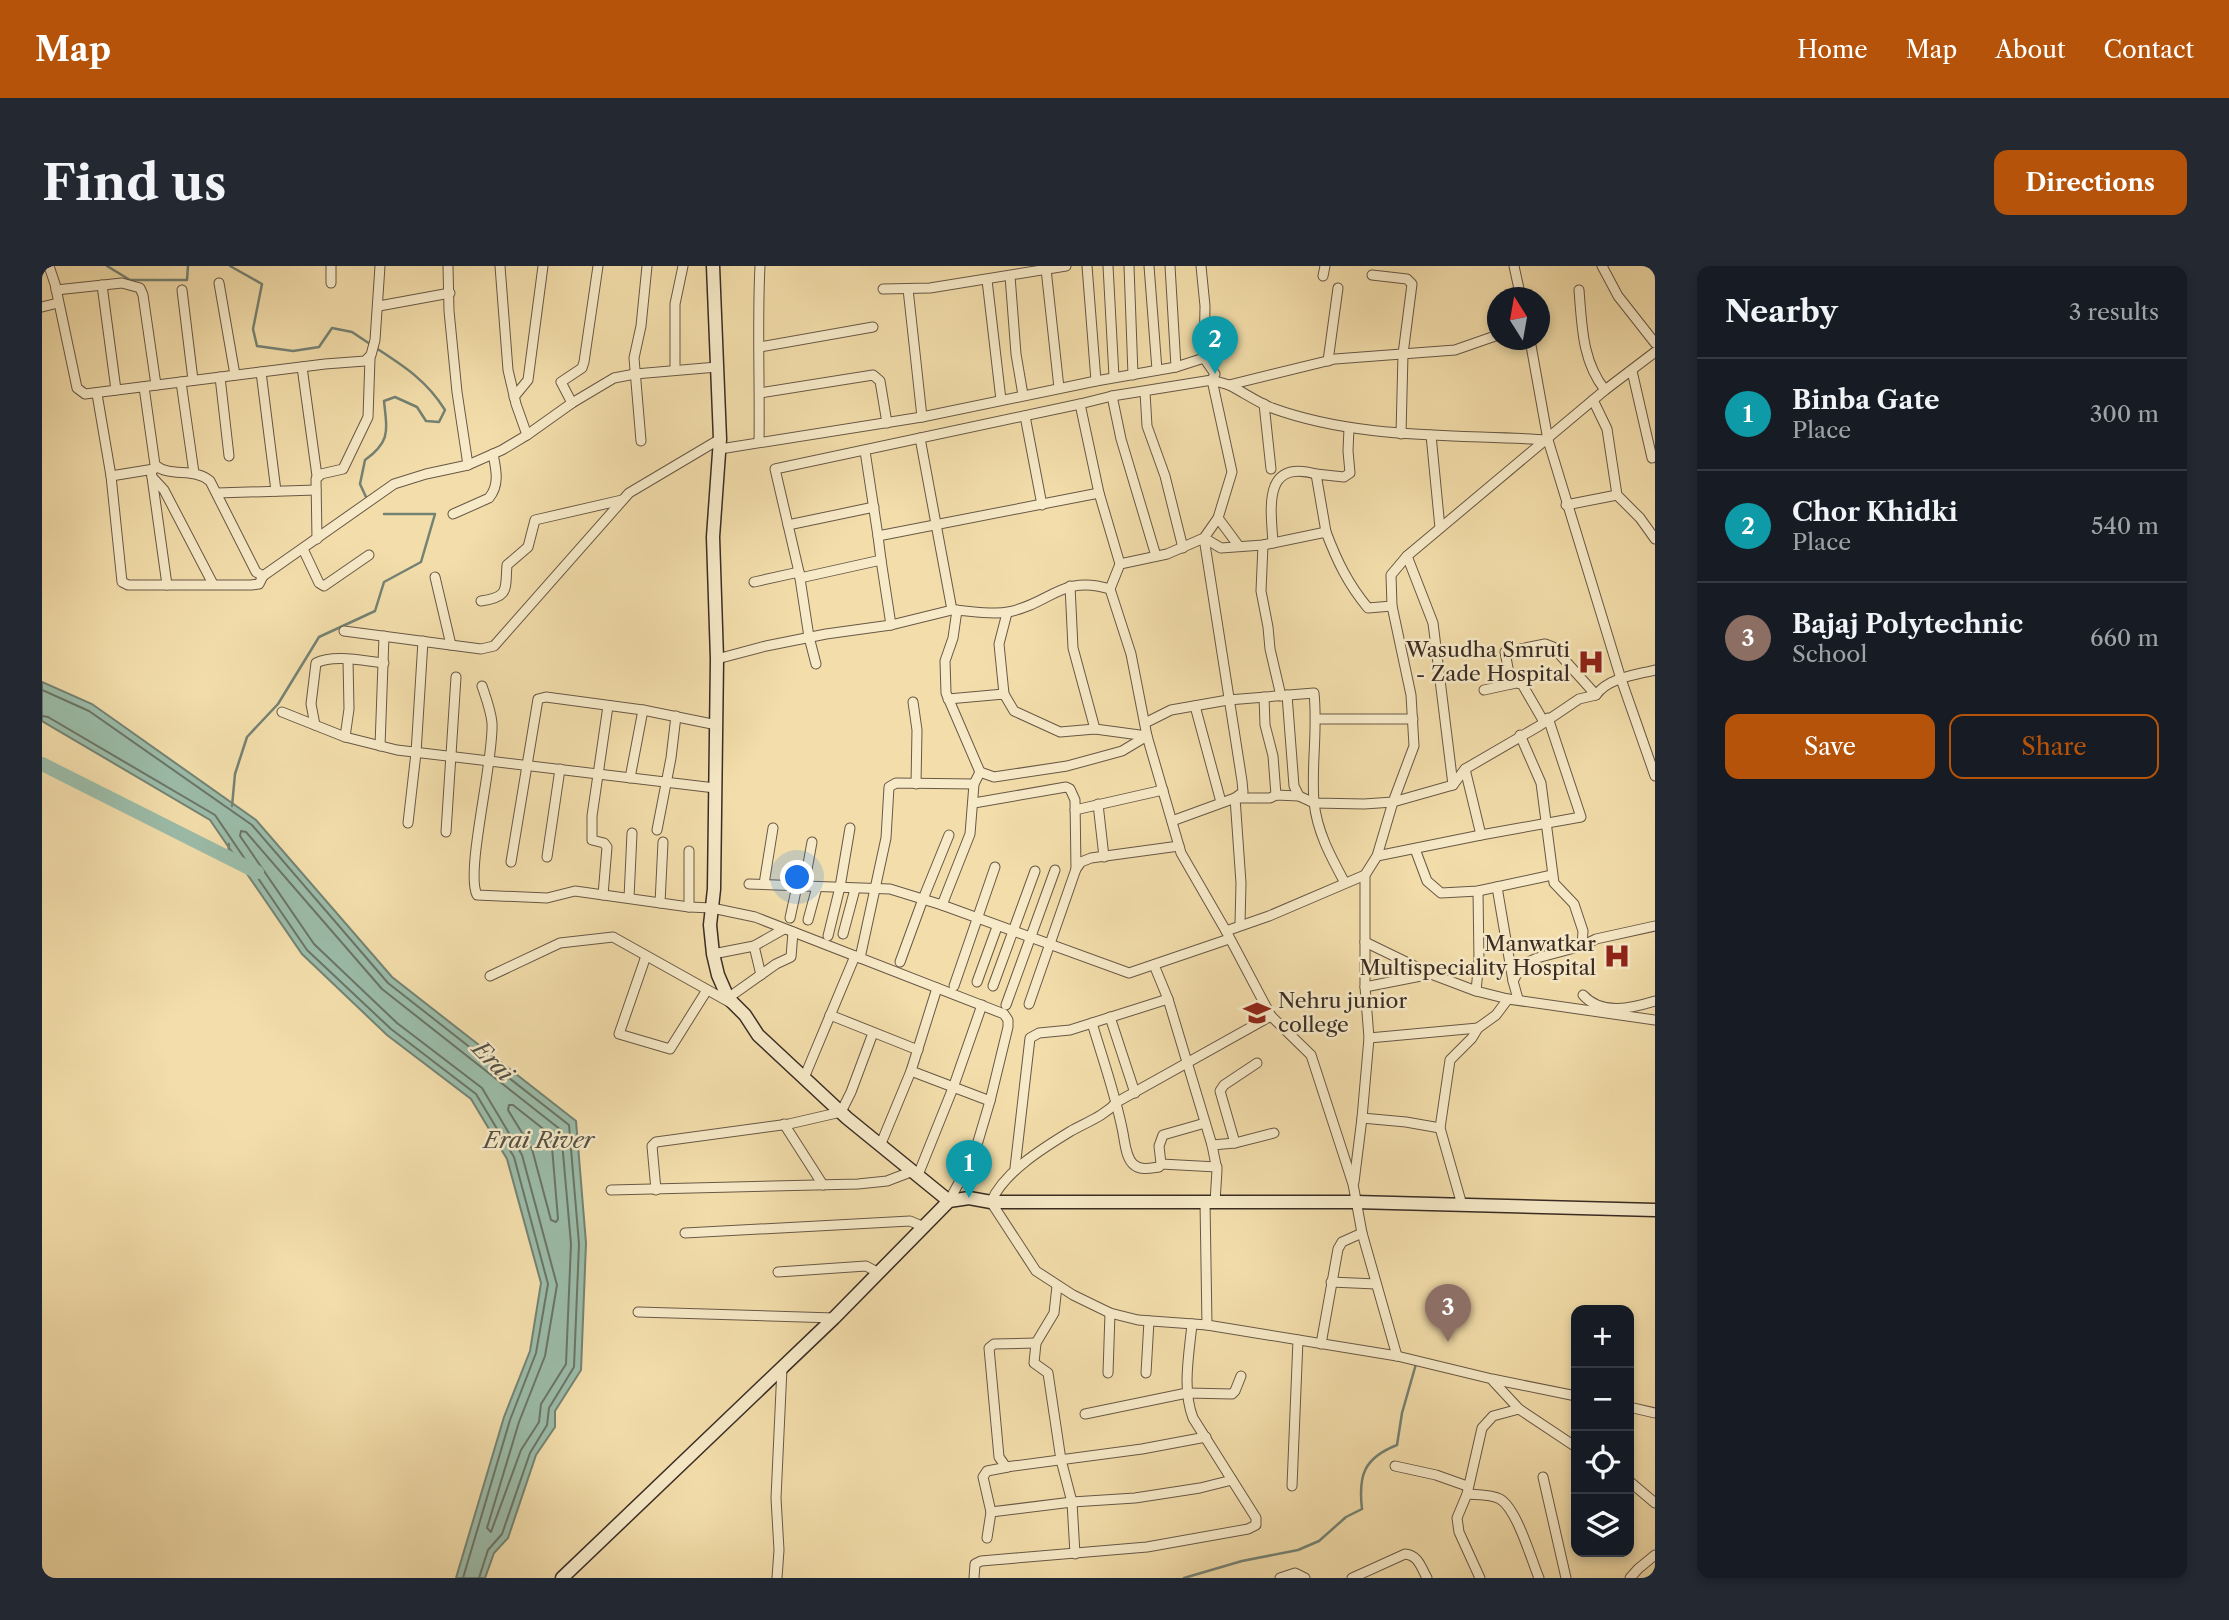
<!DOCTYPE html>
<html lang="en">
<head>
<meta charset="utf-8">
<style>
  body { margin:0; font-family:"Libre Caslon Text",serif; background:#242831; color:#f1f3f6 }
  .controls { position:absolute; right:21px; bottom:21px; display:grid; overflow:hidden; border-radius:14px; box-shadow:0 4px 10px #0003 }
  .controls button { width:63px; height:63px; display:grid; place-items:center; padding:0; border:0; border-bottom:2px solid #363941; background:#171b24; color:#f1f3f6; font:35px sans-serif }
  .compass { position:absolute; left:1445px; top:21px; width:63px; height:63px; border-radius:50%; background:#171b24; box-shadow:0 4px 10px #0003; rotate:349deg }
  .you { position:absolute; left:756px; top:612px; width:24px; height:24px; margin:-18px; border:5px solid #fff; border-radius:50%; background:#1a73e8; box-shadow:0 0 0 10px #1a73e833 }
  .badge { display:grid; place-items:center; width:46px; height:46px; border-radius:50%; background:#b45309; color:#fff; font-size:23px; font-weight:700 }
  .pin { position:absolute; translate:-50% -58px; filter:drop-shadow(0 2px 4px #0008) }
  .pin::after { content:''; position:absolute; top:37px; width:24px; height:21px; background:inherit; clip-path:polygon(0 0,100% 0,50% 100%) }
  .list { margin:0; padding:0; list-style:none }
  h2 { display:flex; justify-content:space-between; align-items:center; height:91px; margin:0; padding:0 28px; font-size:30px }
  h2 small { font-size:23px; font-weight:400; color:#9ea1a6 }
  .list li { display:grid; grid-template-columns:46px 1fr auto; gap:21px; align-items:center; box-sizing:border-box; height:112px; padding:0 28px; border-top:2px solid #363941 }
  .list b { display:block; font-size:26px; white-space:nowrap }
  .list p { margin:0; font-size:23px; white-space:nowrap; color:#9ea1a6 }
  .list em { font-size:23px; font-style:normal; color:#9ea1a6 }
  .actions { display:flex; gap:14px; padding:21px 28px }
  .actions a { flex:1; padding:16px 0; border:2px solid #b45309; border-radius:14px; text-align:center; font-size:24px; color:#b45309 }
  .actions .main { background:#b45309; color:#fff }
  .icon { flex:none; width:38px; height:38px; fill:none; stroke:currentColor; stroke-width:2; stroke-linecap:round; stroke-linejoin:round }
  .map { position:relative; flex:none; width:1613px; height:1312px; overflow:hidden; border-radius:14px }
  header { display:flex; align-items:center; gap:42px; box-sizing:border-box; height:98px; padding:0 35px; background:#b45309; color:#fff }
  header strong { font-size:33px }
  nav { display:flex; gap:38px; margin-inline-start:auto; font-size:24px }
  .intro { display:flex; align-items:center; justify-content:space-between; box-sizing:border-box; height:168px; padding:0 42px }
  h1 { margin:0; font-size:49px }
  .button { padding:18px 32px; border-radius:14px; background:#b45309; color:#fff; font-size:24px; font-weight:700 }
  main { display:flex; gap:42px; padding:0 42px }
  aside { flex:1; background:#171b24; border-radius:14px; box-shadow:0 4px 10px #0003 }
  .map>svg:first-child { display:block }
  .water { fill:#9bbca9; stroke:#748274; stroke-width:2 }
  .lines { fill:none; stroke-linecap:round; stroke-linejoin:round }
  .shore { stroke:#6a7467; stroke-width:2 }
  .stream { stroke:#748274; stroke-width:2.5 }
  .river { stroke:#9bbca9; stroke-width:14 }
  .street-casing { stroke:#685846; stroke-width:11 }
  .secondary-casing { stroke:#392c25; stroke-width:15 }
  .street { stroke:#f7eac8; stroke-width:9 }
  .secondary { stroke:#f7eac8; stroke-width:12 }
  .labels { text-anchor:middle; stroke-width:5; stroke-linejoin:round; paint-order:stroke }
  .poi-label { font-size:21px; fill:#392c25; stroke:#f7eac8; text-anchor:end }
  .water-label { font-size:23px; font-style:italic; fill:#525046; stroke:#f7eac8 }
</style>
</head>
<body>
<header>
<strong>Map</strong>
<nav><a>Home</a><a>Map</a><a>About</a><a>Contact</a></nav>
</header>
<div class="intro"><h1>Find us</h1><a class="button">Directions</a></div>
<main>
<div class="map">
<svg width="1613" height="1312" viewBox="0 0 1613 1312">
  <rect width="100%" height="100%" fill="#f3deab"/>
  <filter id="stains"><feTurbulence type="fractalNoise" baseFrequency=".00286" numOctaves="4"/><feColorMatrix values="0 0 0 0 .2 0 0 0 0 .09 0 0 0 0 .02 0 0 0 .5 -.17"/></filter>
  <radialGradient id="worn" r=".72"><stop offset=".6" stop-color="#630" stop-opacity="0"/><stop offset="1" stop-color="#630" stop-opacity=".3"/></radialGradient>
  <path class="water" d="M0,416L50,438L214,554L350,711L534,855L544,977L539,1104L513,1145V1161L494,1189L466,1272L452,1287L443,1312H414L462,1151L488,1085L499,1017L465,893L429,833L345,769L260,688L168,554L0,455Z"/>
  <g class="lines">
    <g class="shore">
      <path d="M0,424L47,445L210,559L346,717L527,859L537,978L532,1101L507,1142L505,1159L488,1187L460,1268L446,1284L437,1312"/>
      <path d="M0,450L6,451L173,549L265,684L349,763L434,828L472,891L506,1018L494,1087L468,1154L421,1312"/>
      <path d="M199,565L204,566L340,723L519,864L529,978L524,1098L499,1138L497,1156L479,1184L449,1266L445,1262L477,1156L503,1090L515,1019L480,889L440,822L355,757L272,678L198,570Z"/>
      <path d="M467,839H471L509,869L516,953L514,956L509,954L490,883L466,844Z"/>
    </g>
    <g class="stream">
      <path d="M65,0L88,14H145L146,0"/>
      <path d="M188,0L220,18L211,63L215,80L251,85L277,81L290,62L310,66L328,78"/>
      <path d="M324,231L318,218L323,194C349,175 345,165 342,135L353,131L375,141L384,155L397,156L403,144C385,115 362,100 334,82"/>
      <path d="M190,540L193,508L205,471L236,438L277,371L333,345L342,316L379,296L393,248H342"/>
      <path d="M186,592L187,578"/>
      <path d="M1142,1312L1200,1295L1256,1284L1277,1275L1304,1251L1320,1243C1316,1209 1322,1192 1355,1179L1360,1147L1374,1098"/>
    </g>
    <path class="river" d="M0,498L215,606"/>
    <g class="street-casing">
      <g id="street">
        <path d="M7,0L13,18L35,122L43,128L283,98L323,95L329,89L333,74L338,0"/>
        <path d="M289,0V17"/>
        <path d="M406,0L407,45L415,126L426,199"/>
        <path d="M458,0L466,104L474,138L485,169"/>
        <path d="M1045,0L1054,115"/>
        <path d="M1066,0L1072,111"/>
        <path d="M1087,0L1091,109"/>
        <path d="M1107,0L1115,104"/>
        <path d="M1128,0L1134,101"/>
        <path d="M1159,0L1163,40L1162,92L1173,108L1170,114L1190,206L1176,252L1162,272L1125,288L1078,298L1068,323L1089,388L1105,470L1139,587L1184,665L1229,750L1269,789L1311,918L1320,967L1355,1090"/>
        <path d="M1472,0L1479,32"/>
        <path d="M1560,0L1576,30L1613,77"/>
        <path d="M1004,3L1017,122"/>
        <path d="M1330,9L1365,13L1370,18L1361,88L1359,168"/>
        <path d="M968,10L974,88L981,129"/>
        <path d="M1281,10L1283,0"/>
        <path d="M945,14L959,134"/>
        <path d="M177,17L193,109"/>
        <path d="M60,19L74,124"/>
        <path d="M841,23L888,22L1024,0"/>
        <path d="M866,23L880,151"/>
        <path d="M14,24L80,17L98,22L101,29L114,119"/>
        <path d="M140,24L151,114"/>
        <path d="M1537,24C1540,60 1540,95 1563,124"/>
        <path d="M337,40L408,27"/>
        <path d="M0,41L16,37"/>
        <path d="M1488,74L1506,174L1579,413L1613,510"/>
        <path d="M718,81L831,61"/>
        <path d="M1286,95L1296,22"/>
        <path d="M260,101L275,210"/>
        <path d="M633,104V38L641,0"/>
        <path d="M1590,105L1610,192"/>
        <path d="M219,106L234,225"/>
        <path d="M178,111L187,190"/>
        <path d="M139,116L152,207"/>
        <path d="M1187,119C1201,126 1215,136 1230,142C1318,174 1413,168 1506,174"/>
        <path d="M102,121L113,199C128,212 152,201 168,215L214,306L221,310L352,218L384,208L426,199L460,184L485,169L530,137L572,112L593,108L675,101"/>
        <path d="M1103,126L1105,160L1123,210L1141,282"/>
        <path d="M718,127L831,109L838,115L845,157"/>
        <path d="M55,128L69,210L80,316L86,319H209L217,318L221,310"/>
        <path d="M1070,130L1079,173L1114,290"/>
        <path d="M472,131L486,114L501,0"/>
        <path d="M1551,134L1565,163L1575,229L1598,252L1613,273"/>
        <path d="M530,137L519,116L540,102L542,96L556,0"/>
        <path d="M1222,138L1229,203"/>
        <path d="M983,150L1000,239"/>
        <path d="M1389,169L1398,262"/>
        <path d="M599,175L592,92L599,60L605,0"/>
        <path d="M717,176C718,117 715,58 718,0"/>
        <path d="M678,183L880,151L1054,115L1134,101L1162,92"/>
        <path d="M823,185L836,270L1057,227"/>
        <path d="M109,204L125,319"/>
        <path d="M69,210L112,203"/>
        <path d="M110,211L122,224L171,318"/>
        <path d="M175,227L274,224"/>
        <path d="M1524,239L1575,229"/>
        <path d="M411,248L447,232C458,219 454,203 451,188"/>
        <path d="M1176,252L1196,279"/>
        <path d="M746,259L832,241"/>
        <path d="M1284,266L1274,208L1302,211L1308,207L1306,185L1307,162"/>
        <path d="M1162,272L1200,515L1201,526L1193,532L1199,617L1198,658"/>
        <path d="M1162,272L1179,282L1221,279L1284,266C1295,295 1306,318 1326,342L1350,340"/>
        <path d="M275,273L274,213L279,208L301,203L326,151L328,92"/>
        <path d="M1231,277C1229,243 1220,193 1274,208"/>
        <path d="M1221,279L1219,325L1226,361L1228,383L1239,430"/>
        <path d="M261,283L277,317L282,320L327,289"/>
        <path d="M1365,290L1391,357L1411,519"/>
        <path d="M839,294L849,359"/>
        <path d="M1078,298L1057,227L1038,138L1070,130L1170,114L1187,119L1293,93L1413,84L1456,69"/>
        <path d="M393,311L409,379"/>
        <path d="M758,312L839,294L836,270"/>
        <path d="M712,316L757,306"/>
        <path d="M1028,320L1031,382L1053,463"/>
        <path d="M439,335C468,331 463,323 465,299L486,281L493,254L580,234"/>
        <path d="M912,344C929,345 950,349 966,346C1008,338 1020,308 1068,323"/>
        <path d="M302,365L439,383L452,380L587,227L678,173"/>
        <path d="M675,393L724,380L784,368L849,359L910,344L878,172"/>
        <path d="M774,398L767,371L757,306L733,203L1038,138"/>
        <path d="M1469,418L1463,386L1503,378L1511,381L1554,429"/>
        <path d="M440,420C444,432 449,445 450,457C452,495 423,606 435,629L505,632L533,625L647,641L670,642L713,651L962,748L966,754V761L948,835L932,889L907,935"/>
        <path d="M1442,424L1474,417L1480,418L1502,456"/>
        <path d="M962,428L957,378L965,347"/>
        <path d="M1245,429L1252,520L1257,530"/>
        <path d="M1222,431L1223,459L1231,490L1234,529"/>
        <path d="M906,433L962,428L972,445L1018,466L1053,463L1105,470L1080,485L1025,500L952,511L938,506"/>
        <path d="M871,436L875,464L874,518"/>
        <path d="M1153,440L1179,536"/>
        <path d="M240,446L303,471L355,484L673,522"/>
        <path d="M1274,453H1371"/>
        <path d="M1103,457L1129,444L1186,434L1272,427C1276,464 1269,500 1272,536C1275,566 1289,591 1303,617"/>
        <path d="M273,459L269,438L274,397C292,388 322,395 342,397"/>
        <path d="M1478,469L1499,517L1512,617L1532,638L1541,665L1540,680"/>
        <path d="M303,471L307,443L306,394"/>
        <path d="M338,480L342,370"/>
        <path d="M1423,503L1439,569"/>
        <path d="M588,512L601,444"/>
        <path d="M932,537L1024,521L1028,523L1033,534L1034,603"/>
        <path d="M1056,538L1062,591"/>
        <path d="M1033,544L1121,524"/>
        <path d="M1130,555L1193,532H1228L1234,529L1257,530L1272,537L1322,538L1351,536L1411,519L1423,503L1497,460L1537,433L1554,429C1566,412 1593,409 1613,404"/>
        <path d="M366,557L374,487L381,375"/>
        <path d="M615,564L629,492L634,450"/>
        <path d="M404,566L414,411"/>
        <path d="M1373,583L1385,615L1399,627L1436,625L1510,609"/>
        <path d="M647,585V641"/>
        <path d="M1335,590L1439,569L1539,551L1506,452"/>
        <path d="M505,591L518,503"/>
        <path d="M469,596L496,433L504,431L601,444L675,459"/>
        <path d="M707,618L848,623L900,639L928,568L932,518L938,506L904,427L903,395L911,372L915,344"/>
        <path d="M722,618L731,562"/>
        <path d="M762,620L770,576"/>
        <path d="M1455,621L1471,715"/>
        <path d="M561,629L565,581L562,577L550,574V550L566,440"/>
        <path d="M587,632L590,567"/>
        <path d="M618,637L621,576"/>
        <path d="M900,639L1087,707L1187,673"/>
        <path d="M748,652L755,620"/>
        <path d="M766,654L775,621"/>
        <path d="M1184,665L1227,650L1323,609"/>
        <path d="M801,668L813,623"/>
        <path d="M786,670L798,621L808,562"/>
        <path d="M1323,676L1389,708L1434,725L1466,733L1613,754"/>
        <path d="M712,680L719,709"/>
        <path d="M671,688L712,680L742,663"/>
        <path d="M604,690L577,768L628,783L665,724"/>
        <path d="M818,692L844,572L847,521L854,517L932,518"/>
        <path d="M858,696L881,633L907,569"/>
        <path d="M1112,699L1126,733L1170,879L1175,904L1173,936"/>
        <path d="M448,710L518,677L571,671L689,737"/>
        <path d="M935,716L955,661"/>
        <path d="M912,720L953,601"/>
        <path d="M951,720L993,605"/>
        <path d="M1323,721L1389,708"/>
        <path d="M1434,725L1437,694L1436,625"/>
        <path d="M1541,729C1560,750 1590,742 1613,735"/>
        <path d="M686,732L734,698L749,691L751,666"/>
        <path d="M1476,733L1471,715L1480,699L1495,692L1540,680L1554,673L1613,660"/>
        <path d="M987,738L1034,603L1039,596L1049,592L1137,580"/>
        <path d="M964,739L1013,604"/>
        <path d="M788,749L876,784"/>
        <path d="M1229,750L1075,836C1062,850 1045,856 1029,865C1001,882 962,906 949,936L994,1005L1031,1029L1068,1047L1096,1054L1165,1059L1355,1090L1450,1113L1534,1130"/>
        <path d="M1068,751L1093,827"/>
        <path d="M1050,757C1061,794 1074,830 1081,867C1083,878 1084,891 1091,898C1098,905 1109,902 1117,901L1119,898L1175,901"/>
        <path d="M1327,772L1436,762"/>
        <path d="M869,805L948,835"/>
        <path d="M762,812L813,690"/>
        <path d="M1320,852L1364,856L1398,862"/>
        <path d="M742,858L781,919"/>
        <path d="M1193,877L1178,825L1182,819L1215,797"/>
        <path d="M1170,879L1193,877L1232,867"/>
        <path d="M838,880L869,805L895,722"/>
        <path d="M1119,898L1117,880L1121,869L1163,857"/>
        <path d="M973,902L988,772L997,767L1028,764L1126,733"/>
        <path d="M876,909L911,822L940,739"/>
        <path d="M1312,916L1320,852L1327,772L1323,721V609L1335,590L1351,536L1372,480L1369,429L1350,340L1349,309L1365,290L1563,124L1613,86"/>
        <path d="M569,924L816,918L845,915L871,905"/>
        <path d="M614,924L610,880L614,876L747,858L799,846L809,826L831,767"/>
        <path d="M1163,936L1165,1059"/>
        <path d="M1420,939L1398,862L1408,794L1430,772L1436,762L1454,749L1466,733"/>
        <path d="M643,967L868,955L882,961"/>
        <path d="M736,1006L824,1000L837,1007"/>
        <path d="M1289,1016L1334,1018"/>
        <path d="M1015,1020L1012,1047L994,1077L992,1097L1006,1107L1019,1194L1030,1236L1033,1288"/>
        <path d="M596,1046L792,1052"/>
        <path d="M994,1077L952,1078L947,1082L957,1191L964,1201L1100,1183L1164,1171"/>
        <path d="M1279,1078L1296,983L1300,976L1320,967"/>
        <path d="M1066,1107L1068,1047"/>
        <path d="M1104,1107L1107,1055"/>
        <path d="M1451,1115L1477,1143L1534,1181"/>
        <path d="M1587,1141L1613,1147"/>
        <path d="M1043,1148L1145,1127L1190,1128L1193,1125L1199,1110"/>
        <path d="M1353,1200L1394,1209L1425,1220"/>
        <path d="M1501,1211L1524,1312"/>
        <path d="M1587,1215L1613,1237"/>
        <path d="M1250,1220L1256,1074"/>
        <path d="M1425,1228C1435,1229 1449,1228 1458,1233C1475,1243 1489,1293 1497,1312"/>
        <path d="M949,1246L1030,1236L1093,1232L1158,1222L1190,1214"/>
        <path d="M945,1272L949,1246L941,1211L945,1205L966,1201"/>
        <path d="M735,1312L737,1284L734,1232L740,1102"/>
        <path d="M932,1312L933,1298L939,1295L1105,1281L1206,1263L1214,1259V1252L1151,1152C1140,1123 1147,1089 1150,1058"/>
        <path d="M1238,1312L1253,1307L1263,1312"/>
        <path d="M1310,1312L1363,1288C1376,1289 1379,1301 1385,1312"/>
        <path d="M1438,1312L1417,1266L1415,1252L1425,1228L1440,1162L1451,1150L1477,1143"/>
        <path d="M1588,1312L1596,1303L1613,1289"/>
      </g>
    </g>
    <g class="secondary-casing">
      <g id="secondary">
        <path d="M671,0L678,173L671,271L675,393L672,623L668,659L671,688L676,709L686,732L703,749L716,769L805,852L907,935"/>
        <path d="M520,1312L792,1052L907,935L927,932L949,936H1313L1613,944"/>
      </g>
    </g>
    <use href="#street" class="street"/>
    <use href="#secondary" class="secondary"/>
  </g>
  <defs>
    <g id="hospital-bare" transform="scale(2.1)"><path d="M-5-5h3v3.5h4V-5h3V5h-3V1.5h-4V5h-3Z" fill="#8f2418" stroke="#f7eac8" stroke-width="2.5" paint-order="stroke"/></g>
    <g id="school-bare" transform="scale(2.1)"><path d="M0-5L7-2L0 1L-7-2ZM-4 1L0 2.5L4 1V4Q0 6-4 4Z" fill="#8f2418" stroke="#f7eac8" stroke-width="2.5" paint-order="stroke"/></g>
  </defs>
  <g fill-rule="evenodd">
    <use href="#hospital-bare" x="1549" y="396"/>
    <use href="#hospital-bare" x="1575" y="690"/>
    <use href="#school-bare" x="1215" y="747"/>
  </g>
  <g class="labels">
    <g class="poi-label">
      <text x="1528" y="391">Wasudha Smruti<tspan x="1528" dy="24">- Zade Hospital</tspan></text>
      <text x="1554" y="685">Manwatkar<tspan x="1554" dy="24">Multispeciality Hospital</tspan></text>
      <text x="1236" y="742" text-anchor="start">Nehru junior<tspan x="1236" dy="24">college</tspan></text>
    </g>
    <g class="water-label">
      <text transform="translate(451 795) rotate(45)" y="8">Erai</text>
      <text x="497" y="882">Erai River</text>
    </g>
  </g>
  <rect width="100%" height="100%" filter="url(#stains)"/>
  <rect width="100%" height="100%" fill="url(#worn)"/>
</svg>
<div class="controls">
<button>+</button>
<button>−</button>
<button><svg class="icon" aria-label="locate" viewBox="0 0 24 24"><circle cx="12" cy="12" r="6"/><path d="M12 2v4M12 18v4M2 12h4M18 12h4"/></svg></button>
<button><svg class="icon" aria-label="layers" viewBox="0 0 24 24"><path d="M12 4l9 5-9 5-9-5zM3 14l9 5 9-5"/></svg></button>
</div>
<svg class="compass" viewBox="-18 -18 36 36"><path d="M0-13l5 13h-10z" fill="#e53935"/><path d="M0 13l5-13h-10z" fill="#9ea1a6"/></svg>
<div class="you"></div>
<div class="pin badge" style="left:927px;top:932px;background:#0f9aa8">1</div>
<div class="pin badge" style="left:1173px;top:108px;background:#0f9aa8">2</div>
<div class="pin badge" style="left:1406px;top:1076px;background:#8d6e63">3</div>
</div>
<aside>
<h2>Nearby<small>3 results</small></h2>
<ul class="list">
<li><span class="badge" style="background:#0f9aa8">1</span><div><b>Binba Gate</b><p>Place</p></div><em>300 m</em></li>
<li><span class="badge" style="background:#0f9aa8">2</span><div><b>Chor Khidki</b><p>Place</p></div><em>540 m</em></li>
<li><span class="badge" style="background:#8d6e63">3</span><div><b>Bajaj Polytechnic</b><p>School</p></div><em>660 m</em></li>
</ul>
<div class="actions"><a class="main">Save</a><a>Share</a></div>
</aside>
</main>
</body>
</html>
